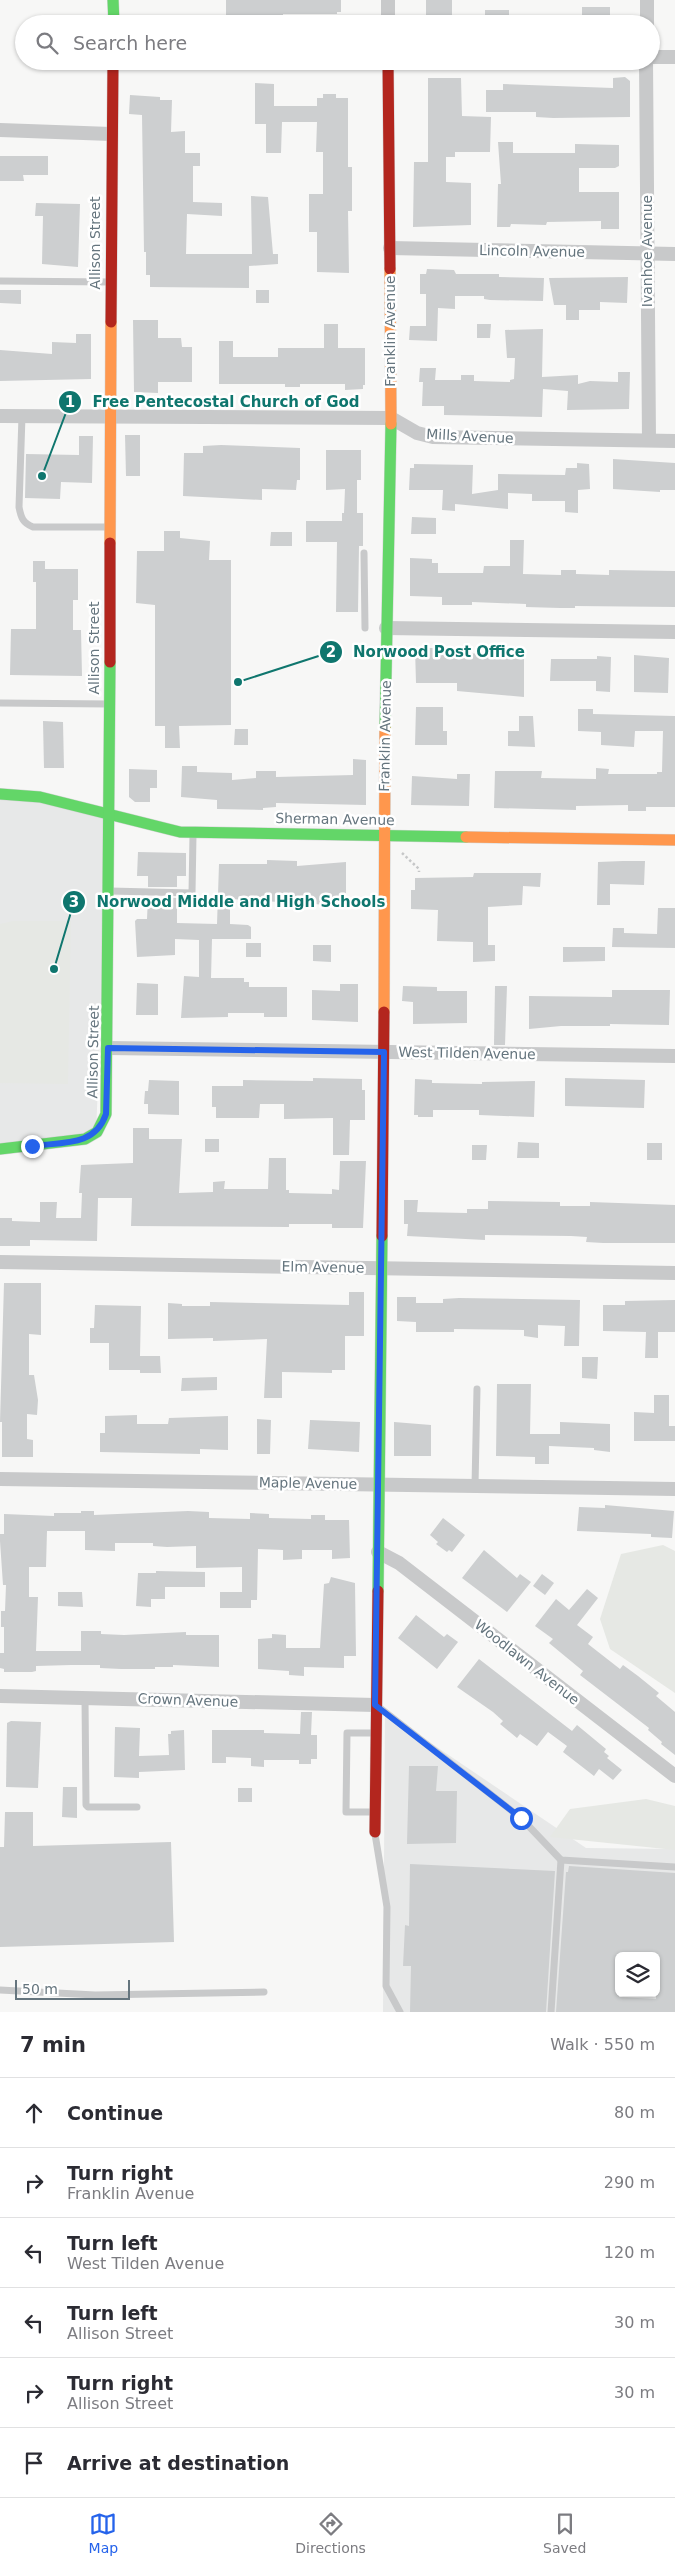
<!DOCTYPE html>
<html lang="en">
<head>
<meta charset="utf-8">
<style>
  body { margin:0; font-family:"DejaVu Sans",sans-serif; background:#f7f7f7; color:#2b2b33 }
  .controls { position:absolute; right:15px; bottom:15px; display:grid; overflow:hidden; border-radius:8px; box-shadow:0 1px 4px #0004 }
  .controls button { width:45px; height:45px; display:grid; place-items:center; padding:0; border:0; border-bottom:1px solid #e1e1e2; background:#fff; color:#2b2b33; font:25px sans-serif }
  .scale { position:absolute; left:15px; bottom:12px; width:115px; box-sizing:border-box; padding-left:5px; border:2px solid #65757e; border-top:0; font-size:14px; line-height:18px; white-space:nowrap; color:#65757e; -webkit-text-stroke:4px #fff; paint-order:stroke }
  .stop { position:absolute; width:15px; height:15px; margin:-11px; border:4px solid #2563eb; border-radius:50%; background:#fff }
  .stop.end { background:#2563eb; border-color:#fff; box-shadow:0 1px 5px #0008 }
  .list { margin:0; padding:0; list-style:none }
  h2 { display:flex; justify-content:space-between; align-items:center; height:65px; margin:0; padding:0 20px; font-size:21px }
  h2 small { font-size:16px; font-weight:400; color:#7c7c81 }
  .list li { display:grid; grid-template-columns:32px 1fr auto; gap:15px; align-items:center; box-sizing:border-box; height:70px; padding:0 20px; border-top:1px solid #e1e1e2 }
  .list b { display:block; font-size:19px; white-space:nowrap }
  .list p { margin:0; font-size:16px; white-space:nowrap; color:#7c7c81 }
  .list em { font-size:16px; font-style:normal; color:#7c7c81 }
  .icon { flex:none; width:28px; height:28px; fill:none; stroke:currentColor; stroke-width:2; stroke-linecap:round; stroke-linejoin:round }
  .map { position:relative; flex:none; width:675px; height:2012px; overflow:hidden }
  .search { position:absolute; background:#fff; box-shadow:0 1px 4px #0004; left:15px; right:15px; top:15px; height:55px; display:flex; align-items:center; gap:12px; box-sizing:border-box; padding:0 18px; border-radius:28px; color:#7c7c81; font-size:19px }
  .sheet { height:485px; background:#fff }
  nav { display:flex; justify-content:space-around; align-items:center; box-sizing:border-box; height:70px; border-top:1px solid #e1e1e2; background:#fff; font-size:14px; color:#7c7c81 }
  nav a { display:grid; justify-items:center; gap:2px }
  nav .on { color:#2563eb }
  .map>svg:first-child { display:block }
  .built { fill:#e7e8e8; fill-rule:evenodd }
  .green { fill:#e6e8e4 }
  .building { fill:#cdcfd0; fill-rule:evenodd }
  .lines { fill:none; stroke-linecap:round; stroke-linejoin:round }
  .fast-casing { stroke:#d3d4d4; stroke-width:12 }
  .slow-casing { stroke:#d3d4d4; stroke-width:12 }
  .jam-casing { stroke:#d3d4d4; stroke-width:12 }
  .path { stroke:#c6c7c8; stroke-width:2.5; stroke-dasharray:2.5 2.5; stroke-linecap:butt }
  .lane { stroke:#c8c9ca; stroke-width:7 }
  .street { stroke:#c8c9ca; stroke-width:14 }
  .fast { stroke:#63d668; stroke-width:11 }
  .slow { stroke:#ff974d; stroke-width:11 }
  .jam { stroke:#b3261e; stroke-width:11 }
  .route { stroke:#2563eb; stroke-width:6 }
  .labels { text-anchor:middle; stroke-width:5; stroke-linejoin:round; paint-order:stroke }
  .street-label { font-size:14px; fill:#65757e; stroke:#fff }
  .leader { fill:none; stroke:#0f766e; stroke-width:2 }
  .callout-dot { fill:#0f766e; stroke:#fff; stroke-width:2 }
  .mark-label { font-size:15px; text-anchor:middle; font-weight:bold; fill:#fff }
  .callout-label { font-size:15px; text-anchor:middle; font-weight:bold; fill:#0f766e; stroke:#fff; stroke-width:5; stroke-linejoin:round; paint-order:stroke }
</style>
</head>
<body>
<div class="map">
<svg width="675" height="2012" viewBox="0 0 675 2012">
  <rect width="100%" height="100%" fill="#f7f7f6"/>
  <g class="built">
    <path d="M0,794L109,817L96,1133L0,1149Z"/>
    <path d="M385,1712L586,1848L675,1849V2012H383ZM619,1956H656V1993H619Z"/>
  </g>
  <g class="green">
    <path d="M13,921H71L68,1084L0,1083V924Z"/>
    <path d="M663,1545L675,1551V1693L610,1649L600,1619L621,1554Z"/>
    <path d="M646,1799L675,1806V1850L550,1837L570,1809Z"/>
  </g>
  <g class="building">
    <path d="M226,0H341V12H337V14H283V16L226,19Z"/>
    <path d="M426,0H452V24L426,23Z"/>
    <path d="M582,7H610V24H587V20H582Z"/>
    <rect x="485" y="10" width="24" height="14"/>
    <path d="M625,77L630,81V117L553,118L536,117V112H486V90H503V84L613,88V78Z"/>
    <path d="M428,78H461L462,116L491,117L490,152H455V157H446V182L471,183V225L413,227L414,162H428Z"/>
    <path d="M255,83L274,84V106H317V98H323V94H336V98H348V167H352V211H348L349,273L317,272V232H309V194H323V152H316L317,122H282L281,153H266V124H255Z"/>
    <path d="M130,95L160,97V100H172L171,132L185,131V153H200V166H193V202L222,203V216L187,214L186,254H252L251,196L268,197L273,254H278V264L249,266V288L150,287V275H146V252H144L142,115L129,114Z"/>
    <path d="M498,142H513V153H575V144L619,145V166L615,168H579V192H619V229H601V221L547,222L546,225L511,224L510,227H497L498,184H501Z"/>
    <path d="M0,156H48V175H23L24,181H0Z"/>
    <path d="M36,203L80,204L78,267L42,264L43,216H35Z"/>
    <path d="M427,269L454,270L456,274H499V277L544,278L543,301L490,300L484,299V296H455V309L438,308L437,341L409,340L410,326H426V294H420V274H426Z"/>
    <path d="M628,277L627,303L600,302V310H579V320H566V305H554L549,278Z"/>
    <path d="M0,290H21V304L0,303Z"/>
    <rect x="256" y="290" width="13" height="13"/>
    <path d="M133,320H158V338H181L182,347H192V382H158V393L134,392Z"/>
    <path d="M324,324H338V348H365V385H363V389L345,390V384H300V387H285V384H219V341H233V357H278V348H324Z"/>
    <path d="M477,324H491L490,338H477Z"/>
    <path d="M543,329L542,377L578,375V384L590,381L618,382V372H630L629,409L567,410L568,391L543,389L542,417L444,415V406H422L423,382H419L420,368H436L435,380H461V375H474V381L510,382V380L514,379L515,358H507L505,330Z"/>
    <path d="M76,334H91V379L0,381V350L52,354V342L76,343Z"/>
    <path d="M125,435H140V476H126Z"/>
    <path d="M79,436H93L92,483L61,482L60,499L25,498L26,454L79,455Z"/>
    <path d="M221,445L300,448V480H297L296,490L262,489V500L183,496L184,453H203V446Z"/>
    <path d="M326,450H361V480H357V513H363V546H359L358,612H336L337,542H306V521H342V513H344L345,489L326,490Z"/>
    <path d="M613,459L675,463V490H660V492L613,489Z"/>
    <path d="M577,463L589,464L590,489L578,490V513L565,512V501H532V494L508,493V509L455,504V511L442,510L443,490H409L410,468H414V464L473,465L472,494L498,490V474L565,475L566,468H577Z"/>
    <path d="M412,517L436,518V534H411Z"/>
    <path d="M164,531H180V538L210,541L209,560H231V725L179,726L180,748H165V726H155V605L136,603L137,551H164Z"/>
    <path d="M271,532H292V546H270Z"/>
    <path d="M510,540H524L523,574L561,575V570H576V574L609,575V570L675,571V607L575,606V608H560L526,607V604L472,602V605H442V597L410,596V558L432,559V563H438V573H483L484,566H510Z"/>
    <path d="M33,561H45V569H78V600H73V630H81L82,676L10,675L11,629H36V582H33Z"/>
    <path d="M415,648H445V653L509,654V658L524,659V697L457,691V683H416Z"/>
    <path d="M634,655L669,658L668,693L634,692Z"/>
    <path d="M597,656L611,657L610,692L596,691V681H550L551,659H597Z"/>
    <path d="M416,707H443V731H447V745H415Z"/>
    <path d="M578,709H593V714L675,716V807H646V811H628V805L576,806V810L494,808L495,771H542L541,778L596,779V768L609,769L608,774H657V772H662L663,731H635L634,747L601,745V732L578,731Z"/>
    <path d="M519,716H533L535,747L508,746V731H519Z"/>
    <path d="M43,721L63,722L64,768H44Z"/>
    <path d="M235,729H248V745H234Z"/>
    <path d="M353,759L366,760V805L276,803V807L263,808V810L217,809V800L181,797L182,766H197V772L232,773V780L256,778V771H276V777L353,775Z"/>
    <path d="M129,769L157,770V788H150V802H135L129,797Z"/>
    <path d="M457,774H470L469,806L411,805L412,776L457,779Z"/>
    <path d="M138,852L186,853V876H177V887H148V876H137Z"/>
    <path d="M267,860L297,861V866L346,862V906L230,899V924L248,925L251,927V939H212L211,978H244V982H249V987H287V1017H264V1013H228V1017L181,1018L184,976L199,977V940L175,939V955L137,957L135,921L137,919H147L148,897L177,898V923L217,924L219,864H267Z"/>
    <path d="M623,861H645L644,885L610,884V905H597L598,862Z"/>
    <path d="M474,873H541L540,887L523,886L522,905L488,907V945H495V961L473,962V942L437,941L438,910L411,909V890H415V878L473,877Z"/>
    <path d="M658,908H675V948L612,947L613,928H624V933L657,934Z"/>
    <rect x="246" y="943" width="15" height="14"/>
    <path d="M313,945H331V962L313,961Z"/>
    <path d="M563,947H605V961L563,962Z"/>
    <path d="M137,983L158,984V1015H136Z"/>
    <path d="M340,984H358V1022L312,1020V990L340,991Z"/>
    <path d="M403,986L437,987V991H467V1023L413,1024V1002L402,1001Z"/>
    <path d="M495,986H507L505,1045H494Z"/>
    <path d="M612,990H670L669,1025L610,1024V1026H561L529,1029V996L612,997Z"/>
    <path d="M313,1078L362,1079V1090H365V1120H350L349,1155H333V1118L284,1119V1104H260L259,1118H216V1107H212V1086H243V1080L313,1081Z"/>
    <path d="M565,1078L645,1080L644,1108L565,1106Z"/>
    <path d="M415,1079L432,1080V1083L482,1084V1082L535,1081L534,1117L479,1115V1110H433V1117H418V1115H414Z"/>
    <path d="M149,1080L179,1081V1115L148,1114V1104H144L145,1091H148Z"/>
    <path d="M133,1128H149V1139H182L179,1193L213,1192V1182L225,1181L224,1189H268L269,1158H286V1190H289V1193L332,1194V1189L339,1190L340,1161H366L363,1228H332V1224H289V1227L131,1226L132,1198H98L97,1241L30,1240V1246H0V1218H12V1221L40,1222V1202H57L56,1218H81L82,1193H79L81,1165L133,1163Z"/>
    <rect x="205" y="1139" width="14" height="13"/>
    <path d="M518,1142L539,1143V1158H517Z"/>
    <rect x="647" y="1143" width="15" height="17"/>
    <path d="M472,1145H487L486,1160H472Z"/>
    <path d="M404,1200H418L417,1212L467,1213V1209H488V1201L560,1202V1206H590V1202L675,1205V1243H603L586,1242L587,1237L571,1236L485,1235V1240L407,1236L408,1224H404Z"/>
    <path d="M4,1283H41V1335L29,1334V1375H34L38,1400L37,1415L27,1414V1439L33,1440V1457H2V1422H0Z"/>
    <path d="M349,1292H364V1336H345V1370H332V1373L282,1372V1398H264L267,1339L213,1341V1338L168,1339V1303L182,1304V1306H210V1302L349,1305Z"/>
    <path d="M397,1297H416V1303H443V1299L459,1298L580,1300L579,1346H564L565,1326L538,1325V1338L524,1336V1330L454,1329V1332H416V1322L397,1321Z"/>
    <path d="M675,1300V1332H658V1358H645L646,1332L603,1331V1305H625V1301Z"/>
    <path d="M95,1305L141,1306L140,1356H160L161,1373H140V1370H109V1343H90V1328H94Z"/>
    <path d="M582,1357H598L597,1379L582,1378Z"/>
    <path d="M217,1377V1390L181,1391L182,1378Z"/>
    <path d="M497,1384H531L530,1434H560V1422L610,1424V1452L594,1450V1448L549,1446V1464H535V1457L496,1456Z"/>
    <path d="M654,1395H669V1426H675V1441H634V1412L654,1413Z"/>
    <path d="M137,1415V1424H168L169,1418L228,1416V1450L200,1449V1454L100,1452V1433H105V1416Z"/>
    <path d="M257,1419L271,1420L270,1454H257Z"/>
    <path d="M310,1420L360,1422L359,1452L308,1449Z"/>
    <path d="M394,1422L431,1425V1456H394Z"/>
    <path d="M605,1505L674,1511L672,1538L651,1537V1534L577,1531L579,1507L605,1508Z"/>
    <path d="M81,1511H94V1515L188,1511L209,1512V1518L250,1519V1513L269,1514V1518L311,1519V1515H325V1520H349L350,1558L332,1559V1550H302V1559L283,1560V1550L258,1549L257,1600H251V1608H220V1592H242V1567L196,1568V1546L167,1547L153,1546V1543H115V1551L85,1550V1531H47L46,1567H29V1597H38L36,1651H81V1631H101V1634L124,1635L186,1632V1635H219V1667L173,1665V1667H155V1669H121L100,1668V1665H71L36,1666V1671L32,1672H4V1669L0,1668V1653H4V1627H1V1611H5L6,1585H3L0,1541V1534H4V1514L54,1516V1513H81Z"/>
    <path d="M443,1518L465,1535L452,1552L449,1550L447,1552L436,1544L438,1542L430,1535Z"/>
    <path d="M484,1550L517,1578L520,1574L531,1582L507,1612L462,1578Z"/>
    <path d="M156,1571L205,1572V1587H165V1599H151V1607L136,1606L138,1573H156Z"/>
    <path d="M542,1574L554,1583L545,1595L533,1586Z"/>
    <path d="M331,1577L355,1583L356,1656H344V1668L304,1667V1676L289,1675V1671L258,1669V1639L272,1638V1634L286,1635V1648H320L324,1584L329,1583Z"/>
    <path d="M587,1589L598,1598L577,1625L593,1637L588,1644L620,1669L623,1665L638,1676L659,1693L656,1696L675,1712V1755L661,1744L662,1742L648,1730L649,1728L580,1675L583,1671L549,1643L553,1639L535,1626L556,1599L569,1610Z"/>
    <path d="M58,1592H82L83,1607L58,1606Z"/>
    <path d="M416,1615L444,1637L447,1634L458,1642L437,1669L398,1638Z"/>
    <path d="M479,1659L572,1731L577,1725L606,1749L604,1752L609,1756L607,1758L622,1770L613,1780L599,1769L594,1776L563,1752L567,1746L548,1732L537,1746L520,1734L517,1738L500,1724L503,1721L493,1712L457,1687Z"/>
    <path d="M301,1712H312L311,1735H317V1759H311V1764H299V1760H264V1767L251,1766V1758L226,1757V1763H212V1730H264V1733L300,1734Z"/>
    <path d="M11,1721L41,1722L38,1788L6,1787L7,1723Z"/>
    <path d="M115,1727L140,1728L139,1756L169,1755L168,1734H171V1731L184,1730L185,1770L139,1772V1778L114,1777Z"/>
    <path d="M409,1766H438L436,1791H457L456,1843L407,1844Z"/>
    <path d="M63,1787H77V1818L62,1817Z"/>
    <rect x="238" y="1788" width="14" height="14"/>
    <path d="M5,1812H33V1846L171,1842L174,1942L0,1947V1847H4Z"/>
    <path d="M410,1864L555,1871L546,2012H410L411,1966H403L405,1925L409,1926Z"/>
    <path d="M569,1866L675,1873V2012H556L566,1872H568ZM619,1956H656V1999L619,1997Z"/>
  </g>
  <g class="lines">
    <g class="fast-casing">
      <g id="fast">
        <path d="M113,0L114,24"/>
        <path d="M385,728L391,424"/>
        <path d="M0,794L40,797L180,832L466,837"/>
        <path d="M0,1149L85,1139L97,1132L106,1114L110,662"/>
        <path d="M378,1591L382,1236"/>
      </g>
    </g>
    <g class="slow-casing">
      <g id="slow">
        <path d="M390,269L391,424"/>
        <path d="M110,543L111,322"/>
        <path d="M466,837L675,840"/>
        <path d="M384,1012L385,728"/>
      </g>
    </g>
    <g class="jam-casing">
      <g id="jam">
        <path d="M388,61L390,269"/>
        <path d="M111,322L113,61"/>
        <path d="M110,662V543"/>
        <path d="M382,1236L384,1012"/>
        <path d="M375,1832L378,1591"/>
      </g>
    </g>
    <path class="path" d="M402,853L419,869V872"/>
    <g class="lane">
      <path d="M0,281L110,282"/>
      <path d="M22,416L19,507C21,518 23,523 33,527H108"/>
      <path d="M364,553L365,628"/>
      <path d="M0,703L109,704"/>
      <path d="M110,891L192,893L193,835"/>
      <path d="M475,1486L477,1389"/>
      <path d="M85,1698L86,1805L88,1807H137"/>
      <path d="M380,1708L521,1818L561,1860L675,1867"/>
      <path d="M374,1812H346L347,1733H374"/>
      <path d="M375,1834L387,1907L386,1986L400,2012"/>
      <path d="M0,1990L95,1995L264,1992"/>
      <path d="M551,2012L561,1860"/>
    </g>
    <g class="street">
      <path d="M388,24V0"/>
      <path d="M647,24V0"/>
      <path d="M651,57H675"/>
      <path d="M646,61L649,440"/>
      <path d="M0,130L111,134"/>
      <path d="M390,248L675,254"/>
      <path d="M0,416L391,418L417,433L433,437L675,441"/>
      <path d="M386,628L675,632"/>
      <path d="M108,1048L675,1056"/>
      <path d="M0,1262L675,1273"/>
      <path d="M0,1479L675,1489"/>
      <path d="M378,1552L399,1563L675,1776"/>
      <path d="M0,1696L375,1705"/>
    </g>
    <use href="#fast" class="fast"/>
    <use href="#slow" class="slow"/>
    <use href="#jam" class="jam"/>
  </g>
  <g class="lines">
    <path class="route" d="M32,1146C62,1142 95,1147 106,1114L108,1048L384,1052L375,1705L521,1818"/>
  </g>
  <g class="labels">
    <g class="street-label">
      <text transform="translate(95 243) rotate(-90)" y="5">Allison Street</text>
      <text transform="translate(532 251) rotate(1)" y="5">Lincoln Avenue</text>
      <text transform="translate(647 251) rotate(-90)" y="5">Ivanhoe Avenue</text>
      <text transform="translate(390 331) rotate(-90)" y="5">Franklin Avenue</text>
      <text transform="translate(470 436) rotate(3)" y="5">Mills Avenue</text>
      <text transform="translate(94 648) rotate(-90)" y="5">Allison Street</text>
      <text transform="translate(385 736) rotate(-89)" y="5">Franklin Avenue</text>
      <text transform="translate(335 819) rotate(1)" y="5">Sherman Avenue</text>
      <text transform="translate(93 1052) rotate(-89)" y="5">Allison Street</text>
      <text transform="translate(467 1053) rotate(1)" y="5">West Tilden Avenue</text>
      <text transform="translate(323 1267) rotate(1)" y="5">Elm Avenue</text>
      <text transform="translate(308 1483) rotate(1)" y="5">Maple Avenue</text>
      <text transform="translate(527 1662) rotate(38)" y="5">Woodlawn Avenue</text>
      <text transform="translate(188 1700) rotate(2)" y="5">Crown Avenue</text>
    </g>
  </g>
  <path class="leader" d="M42 476L70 402M238 682L331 652M54 969L74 902"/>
  <g class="callout-dot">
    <circle cx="42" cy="476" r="5"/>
    <circle cx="238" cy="682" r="5"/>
    <circle cx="54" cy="969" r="5"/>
    <circle cx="70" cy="402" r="12"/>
    <circle cx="331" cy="652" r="12"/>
    <circle cx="74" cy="902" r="12"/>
  </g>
  <g class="mark-label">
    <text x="70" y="407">1</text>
    <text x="331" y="657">2</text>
    <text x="74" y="907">3</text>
  </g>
  <g class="callout-label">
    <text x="226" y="407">Free Pentecostal Church of God</text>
    <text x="439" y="657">Norwood Post Office</text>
    <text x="241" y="907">Norwood Middle and High Schools</text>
  </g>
</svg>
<div class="controls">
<button><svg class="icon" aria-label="layers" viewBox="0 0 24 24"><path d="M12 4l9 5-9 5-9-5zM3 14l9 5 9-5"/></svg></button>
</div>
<div class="scale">50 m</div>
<div class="stop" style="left:521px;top:1818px"></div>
<div class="stop end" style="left:32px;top:1146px"></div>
<div class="search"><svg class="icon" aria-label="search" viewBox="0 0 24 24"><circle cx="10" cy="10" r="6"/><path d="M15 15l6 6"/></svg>Search here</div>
</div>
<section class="sheet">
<h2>7 min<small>Walk · 550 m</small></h2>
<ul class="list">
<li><svg class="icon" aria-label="ahead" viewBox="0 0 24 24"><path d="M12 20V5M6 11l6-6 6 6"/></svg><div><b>Continue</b></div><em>80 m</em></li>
<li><svg class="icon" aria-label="right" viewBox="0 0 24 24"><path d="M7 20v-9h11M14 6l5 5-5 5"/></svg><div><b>Turn right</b><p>Franklin Avenue</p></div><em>290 m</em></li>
<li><svg class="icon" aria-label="left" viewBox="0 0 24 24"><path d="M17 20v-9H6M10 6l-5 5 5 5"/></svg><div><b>Turn left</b><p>West Tilden Avenue</p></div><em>120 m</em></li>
<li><svg class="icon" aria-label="left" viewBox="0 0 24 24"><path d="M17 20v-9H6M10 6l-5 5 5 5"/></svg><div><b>Turn left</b><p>Allison Street</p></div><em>30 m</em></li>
<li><svg class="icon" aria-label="right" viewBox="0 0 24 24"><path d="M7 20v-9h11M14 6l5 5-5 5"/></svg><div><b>Turn right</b><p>Allison Street</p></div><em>30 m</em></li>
<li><svg class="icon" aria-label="arrive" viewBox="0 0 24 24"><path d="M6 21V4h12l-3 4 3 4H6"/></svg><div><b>Arrive at destination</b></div></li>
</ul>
</section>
<nav>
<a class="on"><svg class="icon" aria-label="map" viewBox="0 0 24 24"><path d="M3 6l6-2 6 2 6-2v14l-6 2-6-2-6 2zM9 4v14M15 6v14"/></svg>Map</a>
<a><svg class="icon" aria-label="directions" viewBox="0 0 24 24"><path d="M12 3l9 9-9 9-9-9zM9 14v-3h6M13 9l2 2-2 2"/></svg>Directions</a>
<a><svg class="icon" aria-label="saved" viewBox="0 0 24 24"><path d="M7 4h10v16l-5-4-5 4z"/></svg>Saved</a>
</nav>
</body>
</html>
